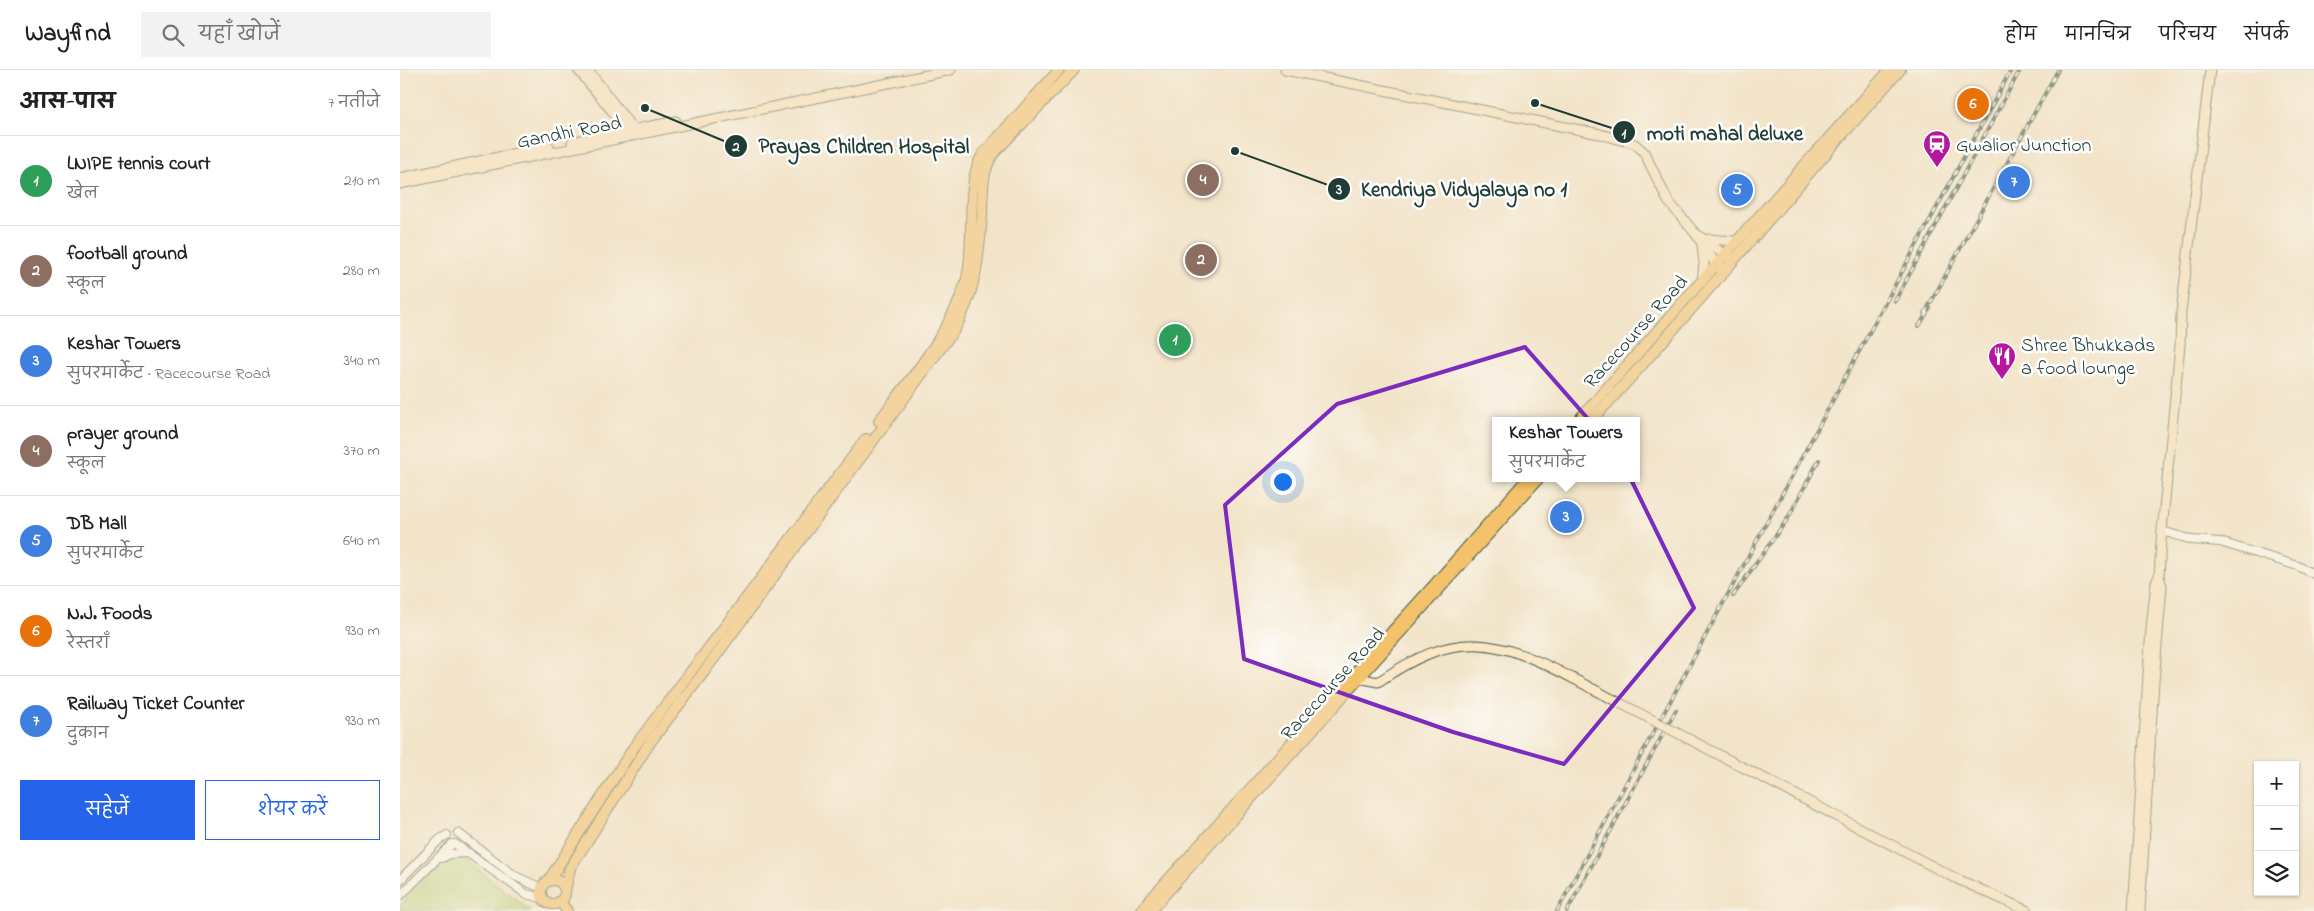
<!DOCTYPE html>
<html lang="hi">
<head>
<meta charset="utf-8">
<style>
  body { margin:0; font-family:"Indie Flower","Playpen Sans Deva",sans-serif; background:#f2f2f2; color:#202124 }
  .controls { position:absolute; right:15px; bottom:15px; display:grid; overflow:hidden; border-radius:0px; box-shadow:0 1px 4px #0004 }
  .controls button { width:45px; height:45px; display:grid; place-items:center; padding:0; border:0; border-bottom:1px solid #e0e0e0; background:#fff; color:#202124; font:25px sans-serif }
  .you { position:absolute; left:882px; top:411px; width:18px; height:18px; margin:-12px; border:4px solid #fff; border-radius:50%; background:#1a73e8; box-shadow:0 0 0 8px #1a73e833 }
  .badge { display:grid; place-items:center; width:32px; height:32px; border-radius:50%; background:#2563eb; color:#fff; font-size:16px; font-weight:700 }
  .pin { position:absolute; translate:-50% -50%; border:2px solid #fff; box-shadow:0 1px 5px #0006 }
  .popup { position:absolute; left:1092px; top:347px; width:148px; height:65px; box-sizing:border-box; display:grid; place-content:center; border-radius:0px; background:#fff; filter:drop-shadow(0 1px 4px #0005); font-size:16px; white-space:nowrap; color:#757577 }
  .popup b { font-size:19px; color:#202124 }
  .popup::after { content:''; position:absolute; left:50%; top:100%; margin-left:-10px; border:10px solid transparent; border-top-color:#fff }
  .list { margin:0; padding:0; list-style:none }
  h2 { display:flex; justify-content:space-between; align-items:center; height:65px; margin:0; padding:0 20px; font-size:21px }
  h2 small { font-size:16px; font-weight:400; color:#757577 }
  .list li { display:grid; grid-template-columns:32px 1fr auto; gap:15px; align-items:center; box-sizing:border-box; height:90px; padding:0 20px; border-top:1px solid #e0e0e0 }
  .list b { display:block; font-size:19px; white-space:nowrap }
  .list p { margin:0; font-size:16px; white-space:nowrap; color:#757577 }
  .list em { font-size:16px; font-style:normal; color:#757577 }
  .actions { display:flex; gap:10px; padding:15px 20px }
  .actions a { flex:1; padding:11px 0; border:1px solid #2563eb; border-radius:0px; text-align:center; font-size:18px; color:#2563eb }
  .actions .main { background:#2563eb; color:#fff }
  .icon { flex:none; width:28px; height:28px; fill:none; stroke:currentColor; stroke-width:2; stroke-linecap:round; stroke-linejoin:round }
  .map { position:relative; flex:none; width:1914px; height:841px; overflow:hidden }
  header { display:flex; align-items:center; gap:30px; box-sizing:border-box; height:70px; padding:0 25px; background:#fff; border-bottom:1px solid #e0e0e0 }
  header strong { font-size:24px }
  nav { display:flex; gap:28px; margin-inline-start:auto; font-size:18px }
  .search { width:350px; height:45px; background:#f2f2f2; display:flex; align-items:center; gap:12px; box-sizing:border-box; padding:0 18px; border-radius:0px; color:#757577; font-size:19px }
  main { display:flex }
  aside { flex:1; background:#fff }
  .map>svg:first-child { display:block }
  .green { fill:#b1d781; stroke:#688a5a }
  .lines { fill:none; stroke-linecap:round; stroke-linejoin:round }
  .tertiary-casing { stroke:#3f564a; stroke-width:10 }
  .secondary-casing { stroke:#3f564a; stroke-width:11 }
  .primary-casing { stroke:#3f564a; stroke-width:12 }
  .tertiary { stroke:#fff; stroke-width:8 }
  .secondary { stroke:#fbe7c3; stroke-width:9 }
  .primary { stroke:#f4c26a; stroke-width:10 }
  .rail-casing { stroke:#1f3d34; stroke-width:4 }
  .rail { stroke:#fff; stroke-width:2; stroke-dasharray:5.5; stroke-linecap:butt }
  .secondary-bridge-casing { stroke:#3f564a; stroke-width:11; stroke-linecap:butt }
  .secondary-bridge { stroke:#fbe7c3; stroke-width:9 }
  .marked { fill:none; stroke:#7b2cbf; stroke-width:4; stroke-linejoin:round }
  .labels { text-anchor:middle; stroke-width:5; stroke-linejoin:round; paint-order:stroke }
  .street-label { font-size:20px; fill:#1f3d34; stroke:#fff }
  .poi-label { font-size:20px; fill:#1f3d34; stroke:#fff; text-anchor:start }
  .leader { fill:none; stroke:#1f3d34; stroke-width:2 }
  .callout-dot { fill:#1f3d34; stroke:#fff; stroke-width:2 }
  .mark-label { font-size:15px; text-anchor:middle; font-weight:bold; fill:#fff }
  .callout-label { font-size:21px; text-anchor:middle; font-weight:bold; fill:#1f3d34; stroke:#fff; stroke-width:5; stroke-linejoin:round; paint-order:stroke }
</style>
</head>
<body>
<header>
<strong>Wayfind</strong>
<div class="search"><svg class="icon" aria-label="search" viewBox="0 0 24 24"><circle cx="10" cy="10" r="6"/><path d="M15 15l6 6"/></svg>यहाँ खोजें</div>
<nav><a>होम</a><a>मानचित्र</a><a>परिचय</a><a>संपर्क</a></nav>
</header>
<main>
<aside>
<h2>आस-पास<small>7 नतीजे</small></h2>
<ul class="list">
<li><span class="badge" style="background:#2e9e5b">1</span><div><b>LNIPE tennis court</b><p>खेल</p></div><em>210 m</em></li>
<li><span class="badge" style="background:#8d6e63">2</span><div><b>football ground</b><p>स्कूल</p></div><em>280 m</em></li>
<li><span class="badge" style="background:#3f7fe0">3</span><div><b>Keshar Towers</b><p>सुपरमार्केट · Racecourse Road</p></div><em>340 m</em></li>
<li><span class="badge" style="background:#8d6e63">4</span><div><b>prayer ground</b><p>स्कूल</p></div><em>370 m</em></li>
<li><span class="badge" style="background:#3f7fe0">5</span><div><b>DB Mall</b><p>सुपरमार्केट</p></div><em>640 m</em></li>
<li><span class="badge" style="background:#e8710a">6</span><div><b>N.J. Foods</b><p>रेस्तराँ</p></div><em>930 m</em></li>
<li><span class="badge" style="background:#3f7fe0">7</span><div><b>Railway Ticket Counter</b><p>दुकान</p></div><em>930 m</em></li>
</ul>
<div class="actions"><a class="main">सहेजें</a><a>शेयर करें</a></div>
</aside>
<div class="map">
<svg width="1914" height="841" viewBox="0 0 1914 841">
  <rect width="100%" height="100%" fill="#fff"/>
  <filter id="ink" filterUnits="userSpaceOnUse"><feTurbulence type="fractalNoise" baseFrequency=".02" numOctaves="2"/><feDisplacementMap in="SourceGraphic" scale="10" xChannelSelector="R" yChannelSelector="G"/><feConvolveMatrix kernelMatrix="1 2 1 2 8 2 1 2 1" color-interpolation-filters="sRGB"/></filter>
  <filter id="wash" filterUnits="userSpaceOnUse"><feTurbulence type="fractalNoise" baseFrequency=".0096" numOctaves="4" result="noise"/><feDisplacementMap in="SourceGraphic" scale="20" xChannelSelector="R" yChannelSelector="G"/><feGaussianBlur stdDeviation="1.12" result="paint"/><feColorMatrix in="noise" values="0 0 0 0 0 0 0 0 0 0 0 0 0 0 0 0 0 1.4 0 .05"/><feComposite in="paint" operator="in"/></filter>
  <g filter="url(#wash)">
    <rect width="100%" height="100%" fill="#f2e4c9"/>
    <path class="green" d="M65,789L126,837L131,841H0V836L26,807L48,791Z"/>
  </g>
  <g filter="url(#ink)">
    <g class="lines">
      <g class="tertiary-casing">
        <g id="tertiary">
          <path d="M1762,461L1792,470L1820,472L1898,496L1914,504"/>
          <path d="M58,763L115,806L141,818"/>
          <path d="M55,774L126,824L142,828"/>
          <path d="M42,788L50,784L69,783"/>
          <path d="M0,810L39,770L47,765"/>
          <path d="M0,826L52,774"/>
        </g>
      </g>
      <g class="secondary-casing">
        <g id="secondary">
          <path d="M178,0L212,41L226,65"/>
          <path d="M188,0L236,63"/>
          <path d="M885,0L1200,64L1235,74L1244,82L1268,131L1295,163L1316,194L1324,201"/>
          <path d="M172,72L276,51"/>
          <path d="M0,108L149,76"/>
          <path d="M0,114L551,0"/>
          <path d="M1295,163L1329,188"/>
          <path d="M1308,169L1335,171"/>
          <path d="M1302,175L1304,193L1302,212"/>
          <path d="M959,608L978,612C1055,559 1095,567 1174,609"/>
          <path d="M1553,807L1628,841"/>
          <path d="M1733,841L1751,558L1756,512L1759,507"/>
          <path d="M1740,841L1754,611L1762,516L1759,507L1761,471L1780,275L1781,243L1810,0"/>
        </g>
      </g>
      <g class="primary-casing">
        <g id="primary">
          <path d="M479,351C511,309 553,259 567,208C576,171 564,114 583,84L659,0"/>
          <path d="M1178,351C1282,233 1385,116 1490,0"/>
          <path d="M1191,351C1297,237 1395,116 1500,0"/>
          <circle cx="153" cy="822" r="12"/>
          <path d="M149,810L234,677L466,369"/>
          <path d="M165,821L170,798L251,671L304,602L554,260C576,223 579,186 582,144C583,122 581,104 593,84L674,0"/>
          <path d="M160,831L167,841"/>
          <path d="M740,841L1034,515L1128,408"/>
          <path d="M750,841L1139,408"/>
        </g>
      </g>
      <use href="#tertiary" class="tertiary"/>
      <use href="#secondary" class="secondary"/>
      <use href="#primary" class="primary"/>
      <g class="rail-casing">
        <g id="rail">
          <path d="M1495,231L1620,0"/>
          <path d="M1525,243L1658,0"/>
          <path d="M1519,256L1530,238"/>
          <path d="M1333,526L1388,448L1419,390"/>
          <path d="M1157,841L1611,0"/>
          <path d="M1167,841L1276,640"/>
        </g>
      </g>
      <use href="#rail" class="rail"/>
      <g class="secondary-bridge-casing">
        <path id="secondary-bridge" d="M1174,609L1553,807"/>
      </g>
      <use href="#secondary-bridge" class="secondary-bridge"/>
    </g>
  </g>
  <path d="M0 0H1914V841H0ZM1125,277L1218,383L1294,538L1164,694L1053,662L844,589L825,435L937,334Z" fill="#f2e4c9" fill-opacity=".55" fill-rule="evenodd"/>
  <path class="marked" d="M1125,277L1218,383L1294,538L1164,694L1053,662L844,589L825,435L937,334Z"/>
  <defs>
    <g id="station-pin" transform="scale(1.4375)"><path d="M0 17L-7.5 6A9.5 9.5 0 1 1 7.5 6Z" fill="#b5179e" stroke="#fff"/><path d="M-3-6H3Q5-6 5-4V2Q5 4 3 4L4.5 6H3L1.5 4h-3L-3 6H-4.5L-3 4Q-5 4-5 2V-4Q-5-6-3-6ZM-3.5-4v3h7v-3ZM-3.5 1v1.5H-2V1ZM2 1v1.5H3.5V1Z" fill="#fff"/></g>
    <g id="restaurant-pin" transform="scale(1.4375)"><path d="M0 17L-7.5 6A9.5 9.5 0 1 1 7.5 6Z" fill="#b5179e" stroke="#fff"/><path d="M-5-6h1v4h1v-4h1v4h1v-4h1v5L-1.5 .5V6h-2V.5L-5-1ZM5-6V6H3V1.5H1.5Q1.5-4 5-6Z" fill="#fff"/></g>
  </defs>
  <g fill-rule="evenodd">
    <use href="#station-pin" x="1537" y="74"/>
    <use href="#restaurant-pin" x="1602" y="286"/>
  </g>
  <g class="labels">
    <g class="street-label">
      <text transform="translate(169 61) rotate(-11)" y="7">Gandhi Road</text>
      <text transform="translate(1235 261) rotate(-48)" y="7">Racecourse Road</text>
      <text transform="translate(932 613) rotate(-48)" y="7">Racecourse Road</text>
    </g>
    <g class="poi-label">
      <text x="1556" y="81">Gwalior Junction</text>
      <text x="1621" y="281">Shree Bhukkads<tspan x="1621" dy="23">a food lounge</tspan></text>
    </g>
  </g>
  <path class="leader" d="M1135 33L1224 62M245 38L336 76M835 81L939 119"/>
  <g class="callout-dot">
    <circle cx="1135" cy="33" r="5"/>
    <circle cx="245" cy="38" r="5"/>
    <circle cx="835" cy="81" r="5"/>
    <circle cx="1224" cy="62" r="12"/>
    <circle cx="336" cy="76" r="12"/>
    <circle cx="939" cy="119" r="12"/>
  </g>
  <g class="mark-label">
    <text x="1224" y="68">1</text>
    <text x="336" y="81">2</text>
    <text x="939" y="124">3</text>
  </g>
  <g class="callout-label">
    <text x="1325" y="70">moti mahal deluxe</text>
    <text x="464" y="83">Prayas Children Hospital</text>
    <text x="1064" y="126">Kendriya Vidyalaya no 1</text>
  </g>
</svg>
<div class="controls">
<button>+</button>
<button>−</button>
<button><svg class="icon" aria-label="layers" viewBox="0 0 24 24"><path d="M12 4l9 5-9 5-9-5zM3 14l9 5 9-5"/></svg></button>
</div>
<div class="you"></div>
<div class="pin badge" style="left:775px;top:270px;background:#2e9e5b">1</div>
<div class="pin badge" style="left:801px;top:190px;background:#8d6e63">2</div>
<div class="pin badge" style="left:1166px;top:447px;background:#3f7fe0">3</div>
<div class="popup"><b>Keshar Towers</b>सुपरमार्केट</div>
<div class="pin badge" style="left:803px;top:110px;background:#8d6e63">4</div>
<div class="pin badge" style="left:1337px;top:120px;background:#3f7fe0">5</div>
<div class="pin badge" style="left:1573px;top:34px;background:#e8710a">6</div>
<div class="pin badge" style="left:1614px;top:112px;background:#3f7fe0">7</div>
</div>
</main>
</body>
</html>
